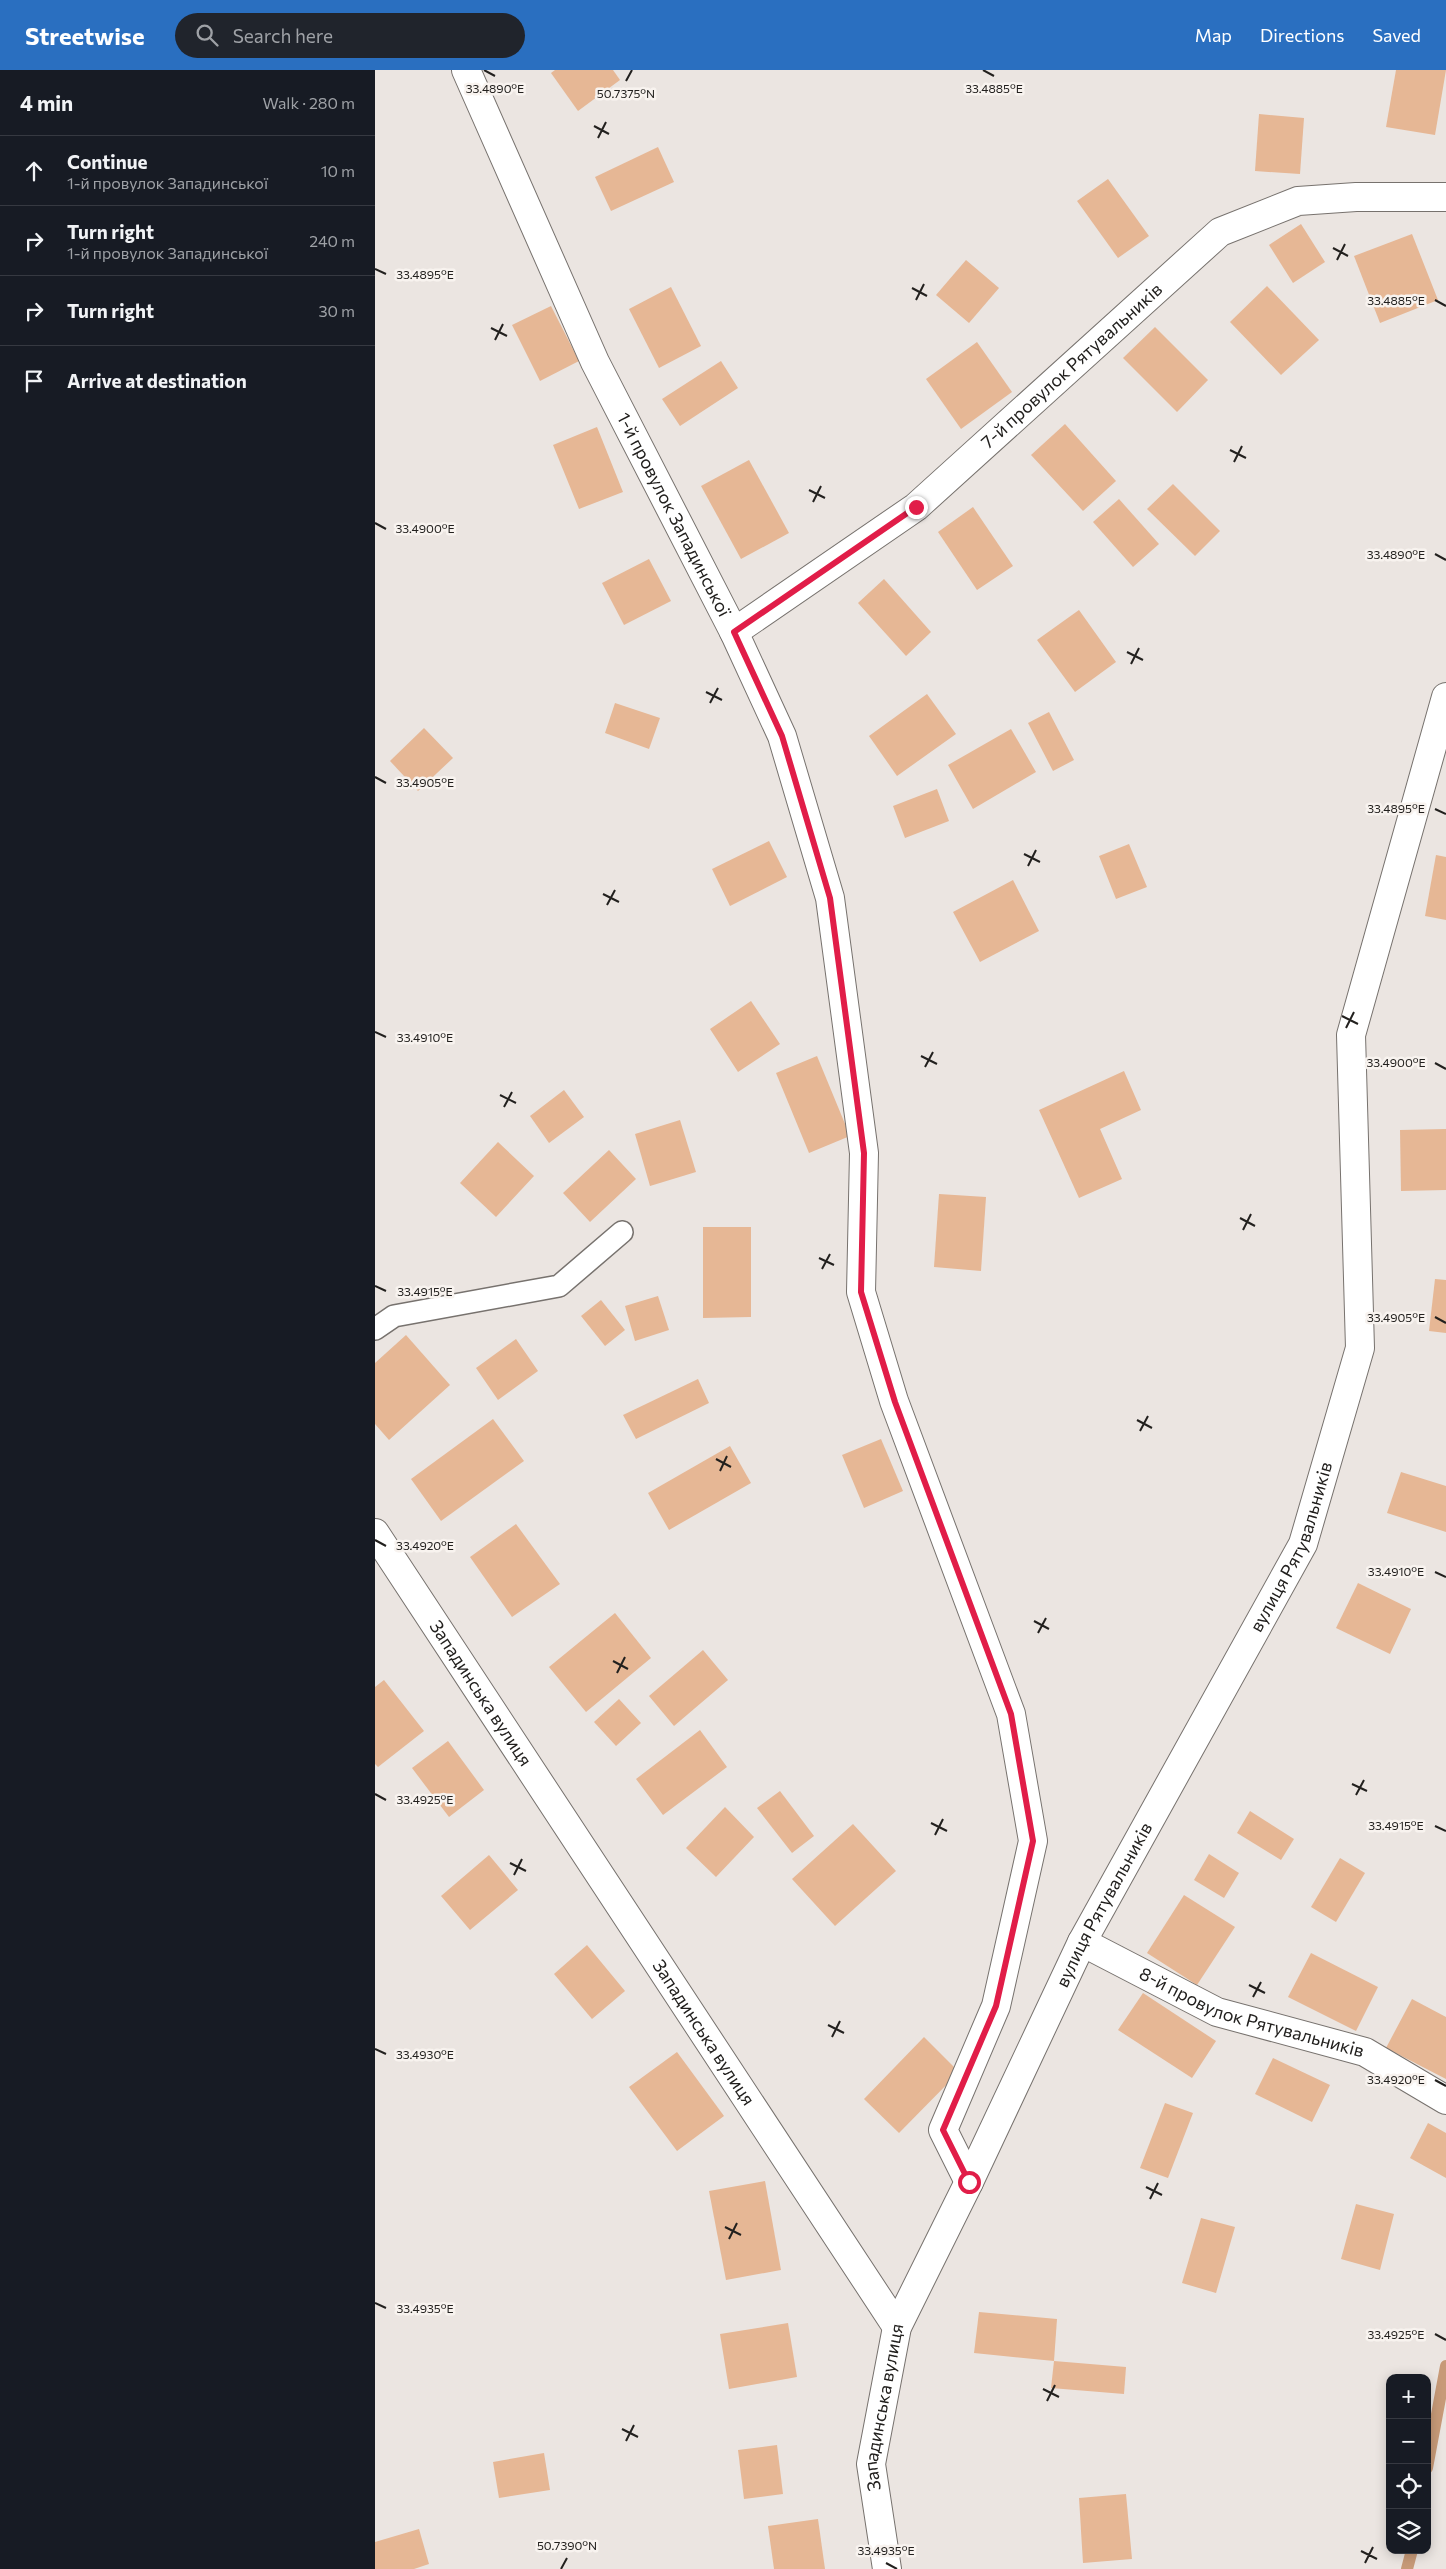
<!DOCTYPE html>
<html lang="en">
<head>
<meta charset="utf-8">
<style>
  body { margin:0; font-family:Commissioner,sans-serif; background:#20242c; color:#f1f3f6 }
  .controls { position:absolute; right:15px; bottom:15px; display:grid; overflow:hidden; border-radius:10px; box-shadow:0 2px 12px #0003 }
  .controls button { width:45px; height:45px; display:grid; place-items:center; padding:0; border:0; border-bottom:1px solid #363941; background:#171b24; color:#f1f3f6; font:25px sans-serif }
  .stop { position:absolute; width:15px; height:15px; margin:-11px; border:4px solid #e11d48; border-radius:50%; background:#fff }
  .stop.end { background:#e11d48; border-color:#fff; box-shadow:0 1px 5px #0008 }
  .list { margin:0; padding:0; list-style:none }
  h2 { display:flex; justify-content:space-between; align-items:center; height:65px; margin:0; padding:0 20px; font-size:21px }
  h2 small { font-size:16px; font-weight:400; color:#9ea1a6 }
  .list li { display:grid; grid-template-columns:32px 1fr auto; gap:15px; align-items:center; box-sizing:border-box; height:70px; padding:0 20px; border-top:1px solid #363941 }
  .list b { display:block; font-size:19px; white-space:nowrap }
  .list p { margin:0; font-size:16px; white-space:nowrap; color:#9ea1a6 }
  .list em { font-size:16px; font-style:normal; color:#9ea1a6 }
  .icon { flex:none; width:28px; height:28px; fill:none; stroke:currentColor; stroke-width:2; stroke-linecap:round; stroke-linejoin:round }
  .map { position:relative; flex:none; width:1071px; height:2499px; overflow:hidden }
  header { display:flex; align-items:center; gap:30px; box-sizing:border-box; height:70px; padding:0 25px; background:#2a6fc0; color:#fff }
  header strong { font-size:24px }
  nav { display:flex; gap:28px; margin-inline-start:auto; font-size:18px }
  .search { width:350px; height:45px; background:#20242c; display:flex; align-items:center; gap:12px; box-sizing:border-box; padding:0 18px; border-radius:28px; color:#9ea1a6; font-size:19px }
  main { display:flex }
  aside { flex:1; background:#171b24 }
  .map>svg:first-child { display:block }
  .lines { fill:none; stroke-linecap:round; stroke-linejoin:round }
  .stream { stroke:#c79a78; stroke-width:12 }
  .building { fill:#e6b795 }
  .service-casing { stroke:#77726e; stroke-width:24 }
  .minor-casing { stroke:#77726e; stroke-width:30 }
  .secondary-casing { stroke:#77726e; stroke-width:30 }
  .service { stroke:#fff; stroke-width:21 }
  .minor { stroke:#fff; stroke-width:28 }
  .secondary { stroke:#fff; stroke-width:28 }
  .route { stroke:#e11d48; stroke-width:6 }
  .ticks { fill:none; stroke:#22201e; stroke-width:2 }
  .labels { text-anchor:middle; stroke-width:5; stroke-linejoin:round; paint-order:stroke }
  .street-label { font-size:18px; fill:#22201e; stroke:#f8f3ef }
  .ticks-label { font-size:12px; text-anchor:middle; fill:#22201e; stroke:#f8f3ef; stroke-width:5; stroke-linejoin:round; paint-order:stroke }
</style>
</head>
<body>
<header>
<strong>Streetwise</strong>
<div class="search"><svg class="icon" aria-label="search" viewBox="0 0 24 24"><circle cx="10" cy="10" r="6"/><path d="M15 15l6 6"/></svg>Search here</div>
<nav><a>Map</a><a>Directions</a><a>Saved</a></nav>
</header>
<main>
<aside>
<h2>4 min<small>Walk · 280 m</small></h2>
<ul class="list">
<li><svg class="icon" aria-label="ahead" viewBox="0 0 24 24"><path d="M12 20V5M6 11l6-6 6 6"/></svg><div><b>Continue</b><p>1-й провулок Западинської</p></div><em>10 m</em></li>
<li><svg class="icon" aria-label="right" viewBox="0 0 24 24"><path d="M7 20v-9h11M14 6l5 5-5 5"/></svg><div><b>Turn right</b><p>1-й провулок Западинської</p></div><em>240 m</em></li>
<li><svg class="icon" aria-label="right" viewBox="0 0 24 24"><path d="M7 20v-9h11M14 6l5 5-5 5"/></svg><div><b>Turn right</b></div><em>30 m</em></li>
<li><svg class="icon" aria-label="arrive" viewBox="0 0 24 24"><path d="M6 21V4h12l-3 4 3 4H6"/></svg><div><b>Arrive at destination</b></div></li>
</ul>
</aside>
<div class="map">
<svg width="1071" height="2499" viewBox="0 0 1071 2499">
  <rect width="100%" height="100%" fill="#ebe5e1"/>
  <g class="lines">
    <g class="stream">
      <path d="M1052,2398L1071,2296"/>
      <path d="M1032,2499L1037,2480"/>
    </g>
  </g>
  <g class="building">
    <path d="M180,0H238L245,10L203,41L176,3Z"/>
    <path d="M1021,0H1071L1060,65L1011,57Z"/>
    <path d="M884,44L929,48L925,104L880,101Z"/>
    <path d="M283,77L299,112L236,141L220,107Z"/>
    <path d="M733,109L774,166L743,188L702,131Z"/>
    <path d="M926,154L950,192L918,213L894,175Z"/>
    <path d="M1037,164L1063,230L1005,253L979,186Z"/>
    <path d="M591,190L624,218L594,253L561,225Z"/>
    <path d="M892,216L944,270L906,305L855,252Z"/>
    <path d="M296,217L326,276L284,298L254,239Z"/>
    <path d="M176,236L204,291L165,311L137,255Z"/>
    <path d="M780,257L833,310L802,342L748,288Z"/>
    <path d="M602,272L637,322L586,359L551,309Z"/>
    <path d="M346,291L363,318L305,356L287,329Z"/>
    <path d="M690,354L741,411L708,441L656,385Z"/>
    <path d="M222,357L248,422L204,439L178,375Z"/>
    <path d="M374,390L414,463L366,489L326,416Z"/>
    <path d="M798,414L845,461L820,486L772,439Z"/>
    <path d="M744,429L784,474L758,497L718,452Z"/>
    <path d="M598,437L638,496L602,520L563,462Z"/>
    <path d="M274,489L296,531L249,555L227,513Z"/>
    <path d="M509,509L556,562L531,586L483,533Z"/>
    <path d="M704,540L741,592L700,622L662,570Z"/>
    <path d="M552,624L581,664L522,706L494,666Z"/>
    <path d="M240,633L285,648L274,679L230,663Z"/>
    <path d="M674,642L699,690L678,701L653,653Z"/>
    <path d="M49,658L78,688L43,721L15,691Z"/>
    <path d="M636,659L661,702L598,739L573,695Z"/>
    <path d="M562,719L574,751L530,768L518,736Z"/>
    <path d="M394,771L412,807L355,836L337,799Z"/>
    <path d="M754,774L772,817L741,829L724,786Z"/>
    <path d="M1061,785L1071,787V850L1050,846Z"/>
    <path d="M638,810L664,861L605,892L578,842Z"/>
    <path d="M376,931L405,974L363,1002L335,959Z"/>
    <path d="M442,986L475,1066L434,1083L401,1003Z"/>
    <path d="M749,1001L766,1040L725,1059L747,1109L704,1128L664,1040Z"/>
    <path d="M189,1020L209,1047L174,1073L155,1046Z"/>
    <path d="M305,1050L321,1102L275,1116L260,1064Z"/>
    <path d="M1071,1059V1120L1026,1121L1025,1060Z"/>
    <path d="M123,1072L159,1106L121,1147L85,1113Z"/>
    <path d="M234,1080L261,1109L215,1152L188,1123Z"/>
    <path d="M564,1124L611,1127L606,1201L559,1197Z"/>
    <path d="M328,1157H376V1247L328,1248Z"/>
    <path d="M1060,1209L1071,1210V1263L1054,1261Z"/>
    <path d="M283,1226L294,1260L260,1271L250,1236Z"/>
    <path d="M226,1230L250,1260L230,1276L206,1246Z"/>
    <path d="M31,1265L75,1315L14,1370L0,1354V1293Z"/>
    <path d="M141,1269L163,1301L123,1330L101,1298Z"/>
    <path d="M323,1309L334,1333L261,1369L248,1345Z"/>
    <path d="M118,1349L149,1391L66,1451L36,1409Z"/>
    <path d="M506,1369L528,1421L489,1438L467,1385Z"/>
    <path d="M355,1376L376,1413L294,1460L273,1423Z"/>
    <path d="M1026,1402L1071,1416V1462L1012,1443Z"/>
    <path d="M141,1454L185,1514L137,1547L95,1487Z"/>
    <path d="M983,1513L1036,1539L1015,1584L961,1558Z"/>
    <path d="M240,1543L276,1588L211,1642L174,1597Z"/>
    <path d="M328,1580L353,1610L299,1656L274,1626Z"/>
    <path d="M9,1610L49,1661L3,1697L0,1694V1617Z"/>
    <path d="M244,1629L266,1653L241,1676L219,1652Z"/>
    <path d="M325,1660L352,1697L288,1745L261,1709Z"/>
    <path d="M73,1671L109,1720L74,1747L37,1698Z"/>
    <path d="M405,1721L439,1766L417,1783L382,1738Z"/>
    <path d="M350,1737L379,1767L341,1807L311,1778Z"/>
    <path d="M875,1741L919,1769L906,1790L862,1763Z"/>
    <path d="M478,1754L521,1801L460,1856L417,1809Z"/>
    <path d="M834,1784L864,1803L849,1828L819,1810Z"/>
    <path d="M114,1785L143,1820L95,1860L66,1826Z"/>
    <path d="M965,1788L990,1803L961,1852L936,1837Z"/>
    <path d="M809,1825L860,1857L822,1915L772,1883Z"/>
    <path d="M212,1875L250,1921L217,1949L179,1904Z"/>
    <path d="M936,1883L1003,1917L981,1961L913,1927Z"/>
    <path d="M768,1923L841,1971L817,2008L743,1960Z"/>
    <path d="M1037,1929L1071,1947V2009L1011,1978Z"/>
    <path d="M549,1967L584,2002L524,2063L489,2029Z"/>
    <path d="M302,1982L349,2046L302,2081L254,2017Z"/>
    <path d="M898,1988L955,2015L937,2052L880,2024Z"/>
    <path d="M790,2033L818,2043L793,2108L765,2098Z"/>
    <path d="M1053,2053L1071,2063V2108L1035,2088Z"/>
    <path d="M390,2111L406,2200L351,2210L334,2121Z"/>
    <path d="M981,2134L1019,2144L1005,2200L966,2189Z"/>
    <path d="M826,2148L860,2157L841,2223L807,2213Z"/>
    <path d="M604,2242L682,2249L679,2291L599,2283Z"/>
    <path d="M413,2253L422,2307L354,2319L345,2264Z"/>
    <path d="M679,2291L751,2297L749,2324L676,2318Z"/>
    <path d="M402,2375L408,2424L369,2429L363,2380Z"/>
    <path d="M169,2383L175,2420L124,2428L118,2392Z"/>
    <path d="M751,2424L757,2489L708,2493L704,2428Z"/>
    <path d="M443,2449L450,2499H399L393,2456Z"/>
    <path d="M44,2459L54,2494L39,2499H0V2472Z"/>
  </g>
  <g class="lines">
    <g class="service-casing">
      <path id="service" d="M0,1259L19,1246L184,1216L247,1162"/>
    </g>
    <g class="minor-casing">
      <g id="minor">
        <path id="s1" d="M91,0L220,292L359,562L407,666L455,828L489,1083L486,1222L519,1331L636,1644L658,1771L621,1936L568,2060L594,2112"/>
        <path id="s2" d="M359,562L541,437L845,162L923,131L981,127H1071"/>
        <path id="s3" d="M0,1463L522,2257"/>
        <path id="s4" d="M707,1872L842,1942L990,1982L1071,2030"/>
      </g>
    </g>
    <g class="secondary-casing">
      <g id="secondary">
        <path id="s5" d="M512,2499L496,2394L522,2257L594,2112L707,1872L928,1474L985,1278L976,965L1071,627"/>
      </g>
    </g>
    <use href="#service" class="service"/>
    <use href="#minor" class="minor"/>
    <use href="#secondary" class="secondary"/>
  </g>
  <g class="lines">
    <path class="route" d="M541,437L359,562L407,666L455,828L489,1083L486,1222L520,1332L636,1644L658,1771L621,1936L568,2060L594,2112"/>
  </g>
  <path class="ticks" d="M109,0L120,6M608,0L619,6M251,11L257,0M219,56L234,64M223,68L231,52M958,178L973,186M962,190L970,174M0,199L11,204M537,218L552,226M541,230L549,214M1060,230L1071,236M116,258L132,266M120,270L128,254M855,380L871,388M859,392L867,376M434,420L450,428M438,432L446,416M0,453L11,459M1060,484L1071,490M752,582L768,590M756,594L764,578M331,622L347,630M335,633L343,618M0,707L11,713M1060,739L1071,744M649,784L665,792M653,796L661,780M228,824L244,832M232,835L240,820M967,946L983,954M971,958L979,942M0,962L11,967M546,986L562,994M1060,993L1071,999M550,997L558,982M125,1025L141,1033M129,1037L137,1022M865,1148L880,1156M868,1160L876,1144M444,1188L459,1195M447,1199L455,1184M0,1216L11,1221M1060,1247L1071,1253M762,1350L777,1358M765,1361L773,1346M341,1389L356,1397M345,1401L352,1386M0,1470L11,1476M1060,1502L1071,1507M659,1551L674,1559M663,1563L671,1548M238,1591L253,1599M242,1603L250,1587M977,1714L992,1721M0,1724L11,1730M981,1725L989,1710M556,1753L572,1761M1060,1756L1071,1761M560,1765L568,1749M135,1793L151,1801M139,1805L147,1789M874,1915L890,1923M878,1927L886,1912M453,1955L469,1963M457,1967L465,1951M0,1979L11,1984M1060,2010L1071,2016M771,2117L787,2125M775,2129L783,2113M350,2157L366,2165M354,2169L362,2153M0,2233L11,2238M1060,2264L1071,2270M668,2319L684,2327M672,2331L680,2315M247,2359L263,2367M251,2371L259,2355M986,2481L1002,2489M511,2493L522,2499M990,2493L998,2477M186,2499L192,2488"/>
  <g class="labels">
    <g class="street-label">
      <text dy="6" stroke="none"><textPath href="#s2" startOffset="431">7-й провулок Рятувальників</textPath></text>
      <text dy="6" stroke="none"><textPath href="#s1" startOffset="491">1-й провулок Западинської</textPath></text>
      <text dy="6" stroke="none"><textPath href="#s5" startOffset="1121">вулиця Рятувальників</textPath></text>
      <text dy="6" stroke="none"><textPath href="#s3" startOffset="192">Западинська вулиця</textPath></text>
      <text dy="6" stroke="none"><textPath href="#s5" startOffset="716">вулиця Рятувальників</textPath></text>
      <text dy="6" stroke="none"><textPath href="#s4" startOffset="185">8-й провулок Рятувальників</textPath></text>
      <text dy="6" stroke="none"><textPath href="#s3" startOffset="598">Западинська вулиця</textPath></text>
      <text dy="6" stroke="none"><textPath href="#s5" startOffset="164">Западинська вулиця</textPath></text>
    </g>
  </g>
  <g class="ticks-label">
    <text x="120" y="23">33.4890°E</text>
    <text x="619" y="23">33.4885°E</text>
    <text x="251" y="28">50.7375°N</text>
    <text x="50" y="209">33.4895°E</text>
    <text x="1021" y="235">33.4885°E</text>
    <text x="50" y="463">33.4900°E</text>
    <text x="1021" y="489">33.4890°E</text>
    <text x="50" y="717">33.4905°E</text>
    <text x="1021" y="743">33.4895°E</text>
    <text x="50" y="972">33.4910°E</text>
    <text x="1021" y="997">33.4900°E</text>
    <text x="50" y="1226">33.4915°E</text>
    <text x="1021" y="1252">33.4905°E</text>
    <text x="50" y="1480">33.4920°E</text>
    <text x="1021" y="1506">33.4910°E</text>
    <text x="50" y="1734">33.4925°E</text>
    <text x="1021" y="1760">33.4915°E</text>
    <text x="50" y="1989">33.4930°E</text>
    <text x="1021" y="2014">33.4920°E</text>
    <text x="50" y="2243">33.4935°E</text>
    <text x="1021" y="2269">33.4925°E</text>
    <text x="192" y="2480">50.7390°N</text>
    <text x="511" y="2485">33.4935°E</text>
  </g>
</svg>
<div class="controls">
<button>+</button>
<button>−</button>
<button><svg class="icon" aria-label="locate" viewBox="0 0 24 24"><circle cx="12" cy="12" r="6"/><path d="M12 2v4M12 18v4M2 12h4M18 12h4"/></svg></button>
<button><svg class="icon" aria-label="layers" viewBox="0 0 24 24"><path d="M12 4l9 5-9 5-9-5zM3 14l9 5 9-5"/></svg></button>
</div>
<div class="stop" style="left:594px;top:2112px"></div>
<div class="stop end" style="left:541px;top:437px"></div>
</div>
</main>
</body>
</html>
